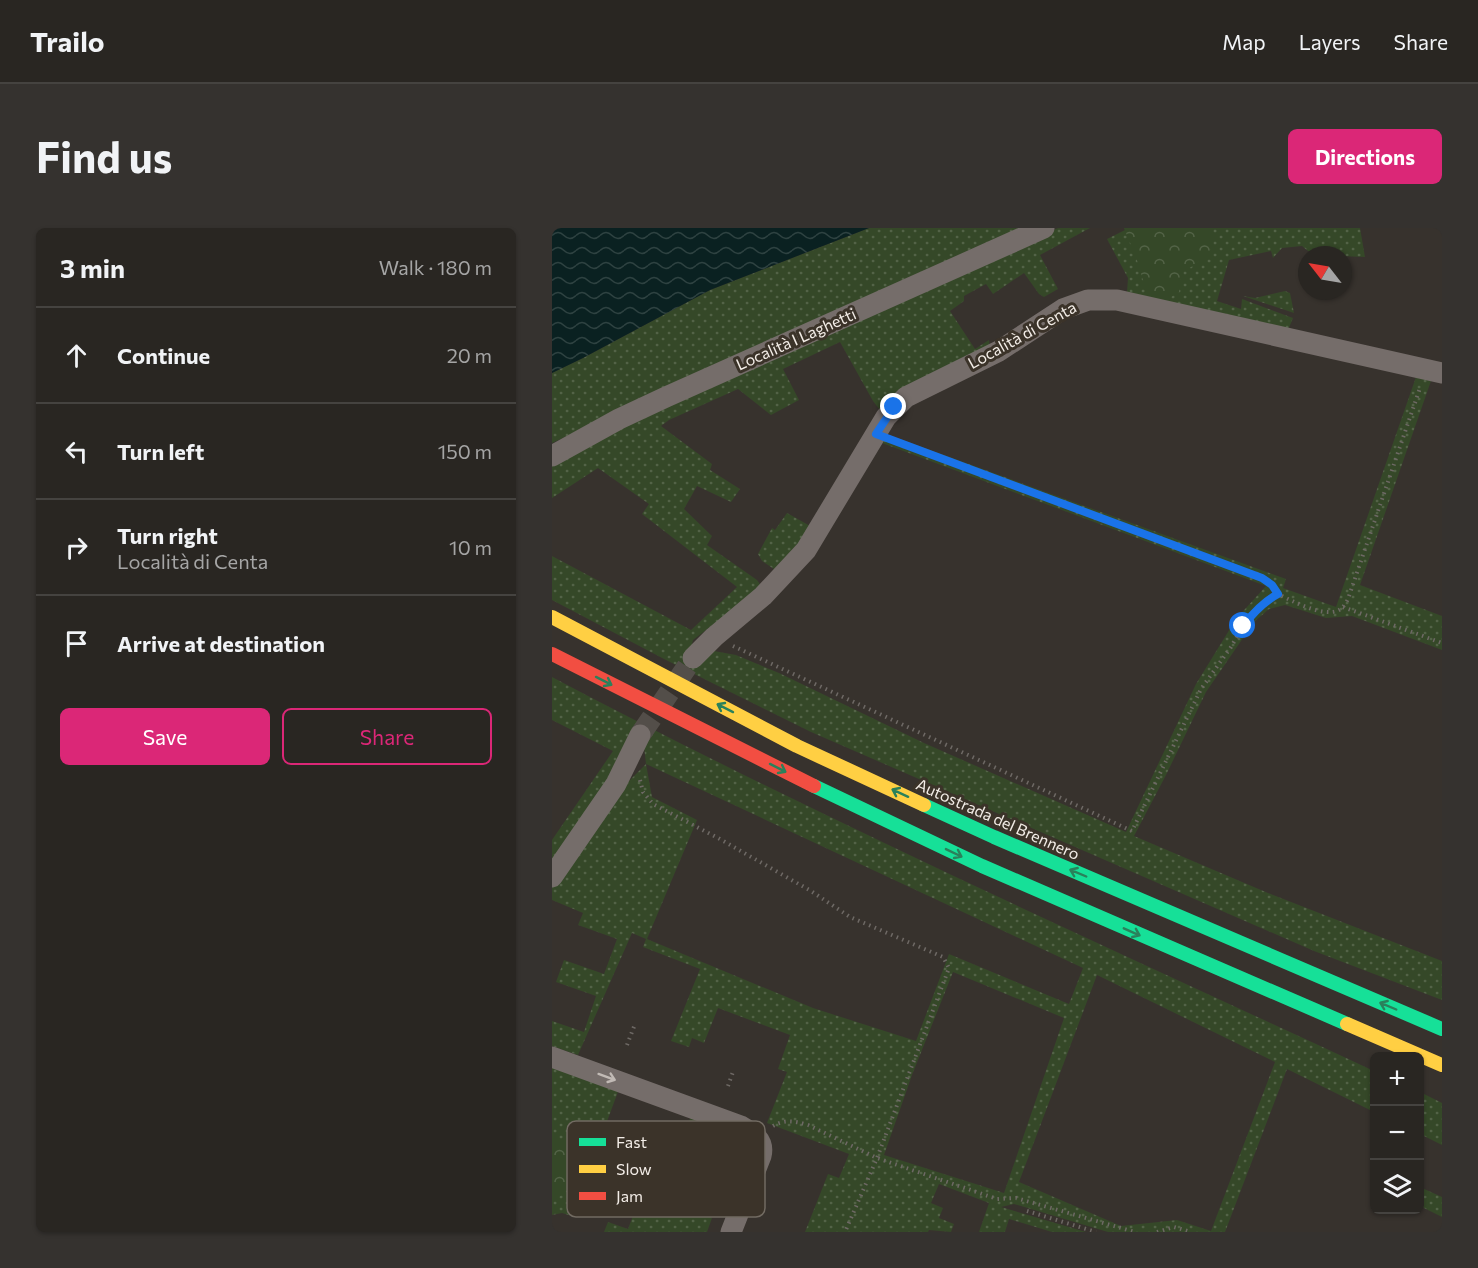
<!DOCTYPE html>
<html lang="en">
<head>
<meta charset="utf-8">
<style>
  body { margin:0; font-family:Commissioner,sans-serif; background:#35322f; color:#f1f3f6 }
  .controls { position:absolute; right:18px; bottom:18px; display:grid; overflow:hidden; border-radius:9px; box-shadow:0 2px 4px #0004 }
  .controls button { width:54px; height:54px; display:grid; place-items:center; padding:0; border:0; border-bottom:2px solid #454340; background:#292622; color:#f1f3f6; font:30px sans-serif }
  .compass { position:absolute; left:746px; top:18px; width:54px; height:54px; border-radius:50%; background:#292622; box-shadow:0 2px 4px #0004; rotate:301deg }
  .stop { position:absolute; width:18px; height:18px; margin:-14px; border:4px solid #1a73e8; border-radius:50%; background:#fff }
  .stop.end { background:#1a73e8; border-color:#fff; box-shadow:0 2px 6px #0008 }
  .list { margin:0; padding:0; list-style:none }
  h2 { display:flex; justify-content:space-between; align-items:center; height:78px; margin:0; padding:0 24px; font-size:26px }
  h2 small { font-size:20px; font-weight:400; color:#a5a5a5 }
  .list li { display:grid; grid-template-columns:39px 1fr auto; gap:18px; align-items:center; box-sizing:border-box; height:96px; padding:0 24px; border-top:2px solid #454340 }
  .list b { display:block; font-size:22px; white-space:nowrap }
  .list p { margin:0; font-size:20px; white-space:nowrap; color:#a5a5a5 }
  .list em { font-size:20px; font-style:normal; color:#a5a5a5 }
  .actions { display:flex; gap:12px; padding:18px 24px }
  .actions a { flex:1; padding:14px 0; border:2px solid #db2777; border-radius:9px; text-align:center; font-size:21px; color:#db2777 }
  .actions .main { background:#db2777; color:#fff }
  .icon { flex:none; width:33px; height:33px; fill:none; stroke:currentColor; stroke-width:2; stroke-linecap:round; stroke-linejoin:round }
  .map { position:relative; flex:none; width:890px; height:1004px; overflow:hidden; border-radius:9px }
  header { display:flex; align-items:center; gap:36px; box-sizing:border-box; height:84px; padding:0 30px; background:#292622; border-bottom:2px solid #454340 }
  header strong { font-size:28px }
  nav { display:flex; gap:33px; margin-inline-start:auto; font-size:21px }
  .intro { display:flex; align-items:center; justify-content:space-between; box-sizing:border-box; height:144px; padding:0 36px }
  h1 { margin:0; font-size:42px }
  .button { padding:15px 27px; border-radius:9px; background:#db2777; color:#fff; font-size:21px; font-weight:700 }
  main { display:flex; gap:36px; padding:0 36px }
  aside { flex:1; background:#292622; border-radius:9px; box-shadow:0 2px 4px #0004 }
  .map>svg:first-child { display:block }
  .grass { fill:url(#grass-dots); fill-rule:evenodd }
  .forest { fill:url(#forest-crowns) }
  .water { fill:url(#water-waves) }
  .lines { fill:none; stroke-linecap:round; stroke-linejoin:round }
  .street-tunnel { stroke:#534e49; stroke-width:21; stroke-dasharray:21 10; stroke-linecap:butt }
  .path { stroke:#6e6965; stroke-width:4; stroke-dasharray:1.5 4.5; stroke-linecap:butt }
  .street { stroke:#756d6a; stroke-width:21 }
  .fast { stroke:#16e098; stroke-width:14 }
  .slow { stroke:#ffcf43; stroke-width:14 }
  .jam { stroke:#f24e42; stroke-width:14 }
  .oneway { stroke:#2a815b }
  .oneway2 { stroke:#c1bab5 }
  .route { stroke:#1a73e8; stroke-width:8 }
  .labels { text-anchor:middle; stroke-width:6; stroke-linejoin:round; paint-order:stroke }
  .street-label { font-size:16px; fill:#f3ede7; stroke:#3b3329 }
  .key { fill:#3b3329; stroke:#726b62; stroke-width:1.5 }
  .key-label { font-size:16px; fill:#f3ede7 }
</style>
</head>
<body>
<header>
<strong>Trailo</strong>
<nav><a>Map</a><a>Layers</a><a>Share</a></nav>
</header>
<div class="intro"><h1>Find us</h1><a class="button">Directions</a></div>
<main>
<aside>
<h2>3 min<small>Walk · 180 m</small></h2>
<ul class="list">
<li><svg class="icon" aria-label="ahead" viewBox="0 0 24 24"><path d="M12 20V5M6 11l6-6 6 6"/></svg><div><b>Continue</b></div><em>20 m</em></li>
<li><svg class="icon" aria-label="left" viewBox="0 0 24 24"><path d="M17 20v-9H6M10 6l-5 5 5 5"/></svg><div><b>Turn left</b></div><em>150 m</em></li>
<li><svg class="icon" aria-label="right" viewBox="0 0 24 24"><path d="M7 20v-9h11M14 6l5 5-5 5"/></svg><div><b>Turn right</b><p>Località di Centa</p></div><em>10 m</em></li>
<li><svg class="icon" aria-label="arrive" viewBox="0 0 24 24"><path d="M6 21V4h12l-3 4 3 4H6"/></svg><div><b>Arrive at destination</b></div></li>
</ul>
<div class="actions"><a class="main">Save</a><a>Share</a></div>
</aside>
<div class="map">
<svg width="890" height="1004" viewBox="0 0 890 1004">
  <defs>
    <pattern id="grass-dots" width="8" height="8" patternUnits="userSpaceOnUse" patternTransform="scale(1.5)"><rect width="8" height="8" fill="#354828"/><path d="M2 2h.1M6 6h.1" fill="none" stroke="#536347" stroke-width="1.8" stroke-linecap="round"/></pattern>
    <pattern id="forest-crowns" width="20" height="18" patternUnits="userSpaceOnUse" patternTransform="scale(1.5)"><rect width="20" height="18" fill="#354828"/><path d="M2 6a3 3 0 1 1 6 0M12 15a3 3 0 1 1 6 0" fill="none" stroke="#536347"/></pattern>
    <pattern id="water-waves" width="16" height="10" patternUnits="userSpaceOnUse" patternTransform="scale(1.5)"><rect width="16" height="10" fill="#0a2121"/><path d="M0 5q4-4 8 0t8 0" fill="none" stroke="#2e4241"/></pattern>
  </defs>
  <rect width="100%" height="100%" fill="#37322d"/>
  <g class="grass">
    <path d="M317,0H475L0,215V145L31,130L158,62Z"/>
    <path d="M506,0H538L488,27L506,61L492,69L487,66L472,45L441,66L434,56L412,68V73L398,83L423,121L437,112L438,121L331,186L321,173L288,114L231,141L247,172L219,187L186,161L117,192L109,198L160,236L158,242L188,261L179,274L145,258L132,281L160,308L155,317L205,352L210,359L141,412L137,428L162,423L184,427L227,445L372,515L574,604L644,456L684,391L714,358L330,215L334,206L734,351L731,360L784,379L864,149L880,150L808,357L890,388V422L800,388L774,390L733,377L717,381L702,394L654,464L614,547L582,608L716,665L890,733V772L762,723L259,504L112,431L0,372V328L139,402L185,359L90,286L97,276L46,240L0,270V237L63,199Z"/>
    <path d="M572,0H808L813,29L761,27L750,18L730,20L721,30L719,23L677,32L665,73L689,81L690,71L741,90L736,102L575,64L576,50L555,11L573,2Z"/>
    <path d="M733,63L738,65L742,85L691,68L703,70Z"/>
    <path d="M235,285L260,299L229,337L222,341L210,333L206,326L220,300L223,302Z"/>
    <path d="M0,449C269,591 547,715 822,843V884L735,841L673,1004H556L462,976L449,979L534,1004H500L457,991L453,1004H427L437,975L387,956L379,975L391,980L387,990L402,996L399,1004L377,1002L376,1004H253L276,946L287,950L297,926L215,895L235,844L226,841L238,807L166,780L152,815L140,810L137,819L119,813L148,741L91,719L94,711L80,705L26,827L0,818V793L32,804L44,768L4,754L12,732L52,746L65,711L26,697L31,685L0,672V659L77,553L94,536L91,509L64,541L0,634V612L61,523L0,492ZM94,536L531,740L517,776L397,726L364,813L261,780L95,711L145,592L100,569ZM401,744L512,790L452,965L332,927L360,847ZM545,747L723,834L659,1003L625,992L569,998L467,954Z"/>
    <path d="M0,838L67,861L20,988L10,985L0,987Z"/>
    <path d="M868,864L890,875V917L868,906Z"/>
    <path d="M139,888L191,909L197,924L195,936L130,913Z"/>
    <path d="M96,948L114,955L110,968L142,980L160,990L155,1004H52L56,994L76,1001Z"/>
    <path d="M870,960L890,969V989L868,978V966Z"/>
  </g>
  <g class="forest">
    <path d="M572,0H660C659,6 661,9 661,14C661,27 640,39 630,44L627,64L611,74L597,72L584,29Z"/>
    <path d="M7,912C15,912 20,913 27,918C28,938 22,967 0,971V913Z"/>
  </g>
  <path class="water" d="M0,0H317L158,62L31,130L0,145Z"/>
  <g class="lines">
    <path class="street-tunnel" d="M88,507L141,430"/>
    <g class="path">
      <path d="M341,213L710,350L720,357L726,366"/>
      <path d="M791,379L890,415"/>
      <path d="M181,418L580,603L649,461L679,419L691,398L702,383L716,371L726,366C740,373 772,390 787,382C791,380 794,375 796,371L868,160"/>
      <path d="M88,552L91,564L101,576L166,610L259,663L298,689L391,729L397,740L325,930L293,1004"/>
      <path d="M75,817L83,796"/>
      <path d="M176,858L182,841"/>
      <path d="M221,898C233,891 243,893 256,897L325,930L445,971L464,970L583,1004"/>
      <path d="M475,983L544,1004"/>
      <path d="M605,1004L622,999L639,1004"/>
    </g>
    <g class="street">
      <path d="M0,228L67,191L114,169L492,0"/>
      <path d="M141,430L162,409L211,368L254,322L334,189L354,169L447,123L511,81L536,72H565L890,145"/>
      <path d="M0,649L64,556L88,507"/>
      <path d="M0,829L189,898C201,905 213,912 209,928L179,1004"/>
    </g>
    <g class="fast">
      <path d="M262,558L430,638L795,796"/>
      <path d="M372,577L442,609L890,801"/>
    </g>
    <g class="slow">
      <path d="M0,389L245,518L372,577"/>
      <path d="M795,796L890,837"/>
    </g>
    <path class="jam" d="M0,426L262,558"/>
  </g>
  <defs><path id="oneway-shaft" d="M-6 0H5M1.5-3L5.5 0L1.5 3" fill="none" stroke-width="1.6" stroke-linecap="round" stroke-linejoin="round" transform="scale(1.5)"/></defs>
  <g class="oneway">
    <use href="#oneway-shaft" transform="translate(52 453) rotate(27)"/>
    <use href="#oneway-shaft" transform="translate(173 480) rotate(-153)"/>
    <use href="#oneway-shaft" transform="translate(226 540) rotate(27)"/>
    <use href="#oneway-shaft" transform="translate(348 565) rotate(-155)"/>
    <use href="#oneway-shaft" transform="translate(402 625) rotate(26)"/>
    <use href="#oneway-shaft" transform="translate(526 645) rotate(-157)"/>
    <use href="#oneway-shaft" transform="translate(580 704) rotate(24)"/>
    <use href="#oneway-shaft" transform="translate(836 778) rotate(-157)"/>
  </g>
  <use class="oneway2" href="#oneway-shaft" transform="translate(55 849) rotate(20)"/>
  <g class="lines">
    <path class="route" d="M342,179L324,206L710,350L720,357L726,366C711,374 701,385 691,398"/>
  </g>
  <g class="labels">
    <g class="street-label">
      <text transform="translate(470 107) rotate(-29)" y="6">Località di Centa</text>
      <text transform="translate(244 111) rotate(-24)" y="6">Località I Laghetti</text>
      <text transform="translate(446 591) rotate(24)" y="6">Autostrada del Brennero</text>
    </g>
  </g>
  <rect x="15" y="893" width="198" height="96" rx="9" class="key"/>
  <rect x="27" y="910" width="27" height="8" fill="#16e098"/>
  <rect x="27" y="937" width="27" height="8" fill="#ffcf43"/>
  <rect x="27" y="964" width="27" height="8" fill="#f24e42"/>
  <g class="key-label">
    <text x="64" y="920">Fast</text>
    <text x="64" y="947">Slow</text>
    <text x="64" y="974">Jam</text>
  </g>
</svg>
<div class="controls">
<button>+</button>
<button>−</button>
<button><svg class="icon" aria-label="layers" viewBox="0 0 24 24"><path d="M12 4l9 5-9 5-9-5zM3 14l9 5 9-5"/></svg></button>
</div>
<svg class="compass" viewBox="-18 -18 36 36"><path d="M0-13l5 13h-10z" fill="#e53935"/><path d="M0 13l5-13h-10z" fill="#a5a5a5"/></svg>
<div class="stop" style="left:691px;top:398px"></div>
<div class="stop end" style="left:342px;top:179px"></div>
</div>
</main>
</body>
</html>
